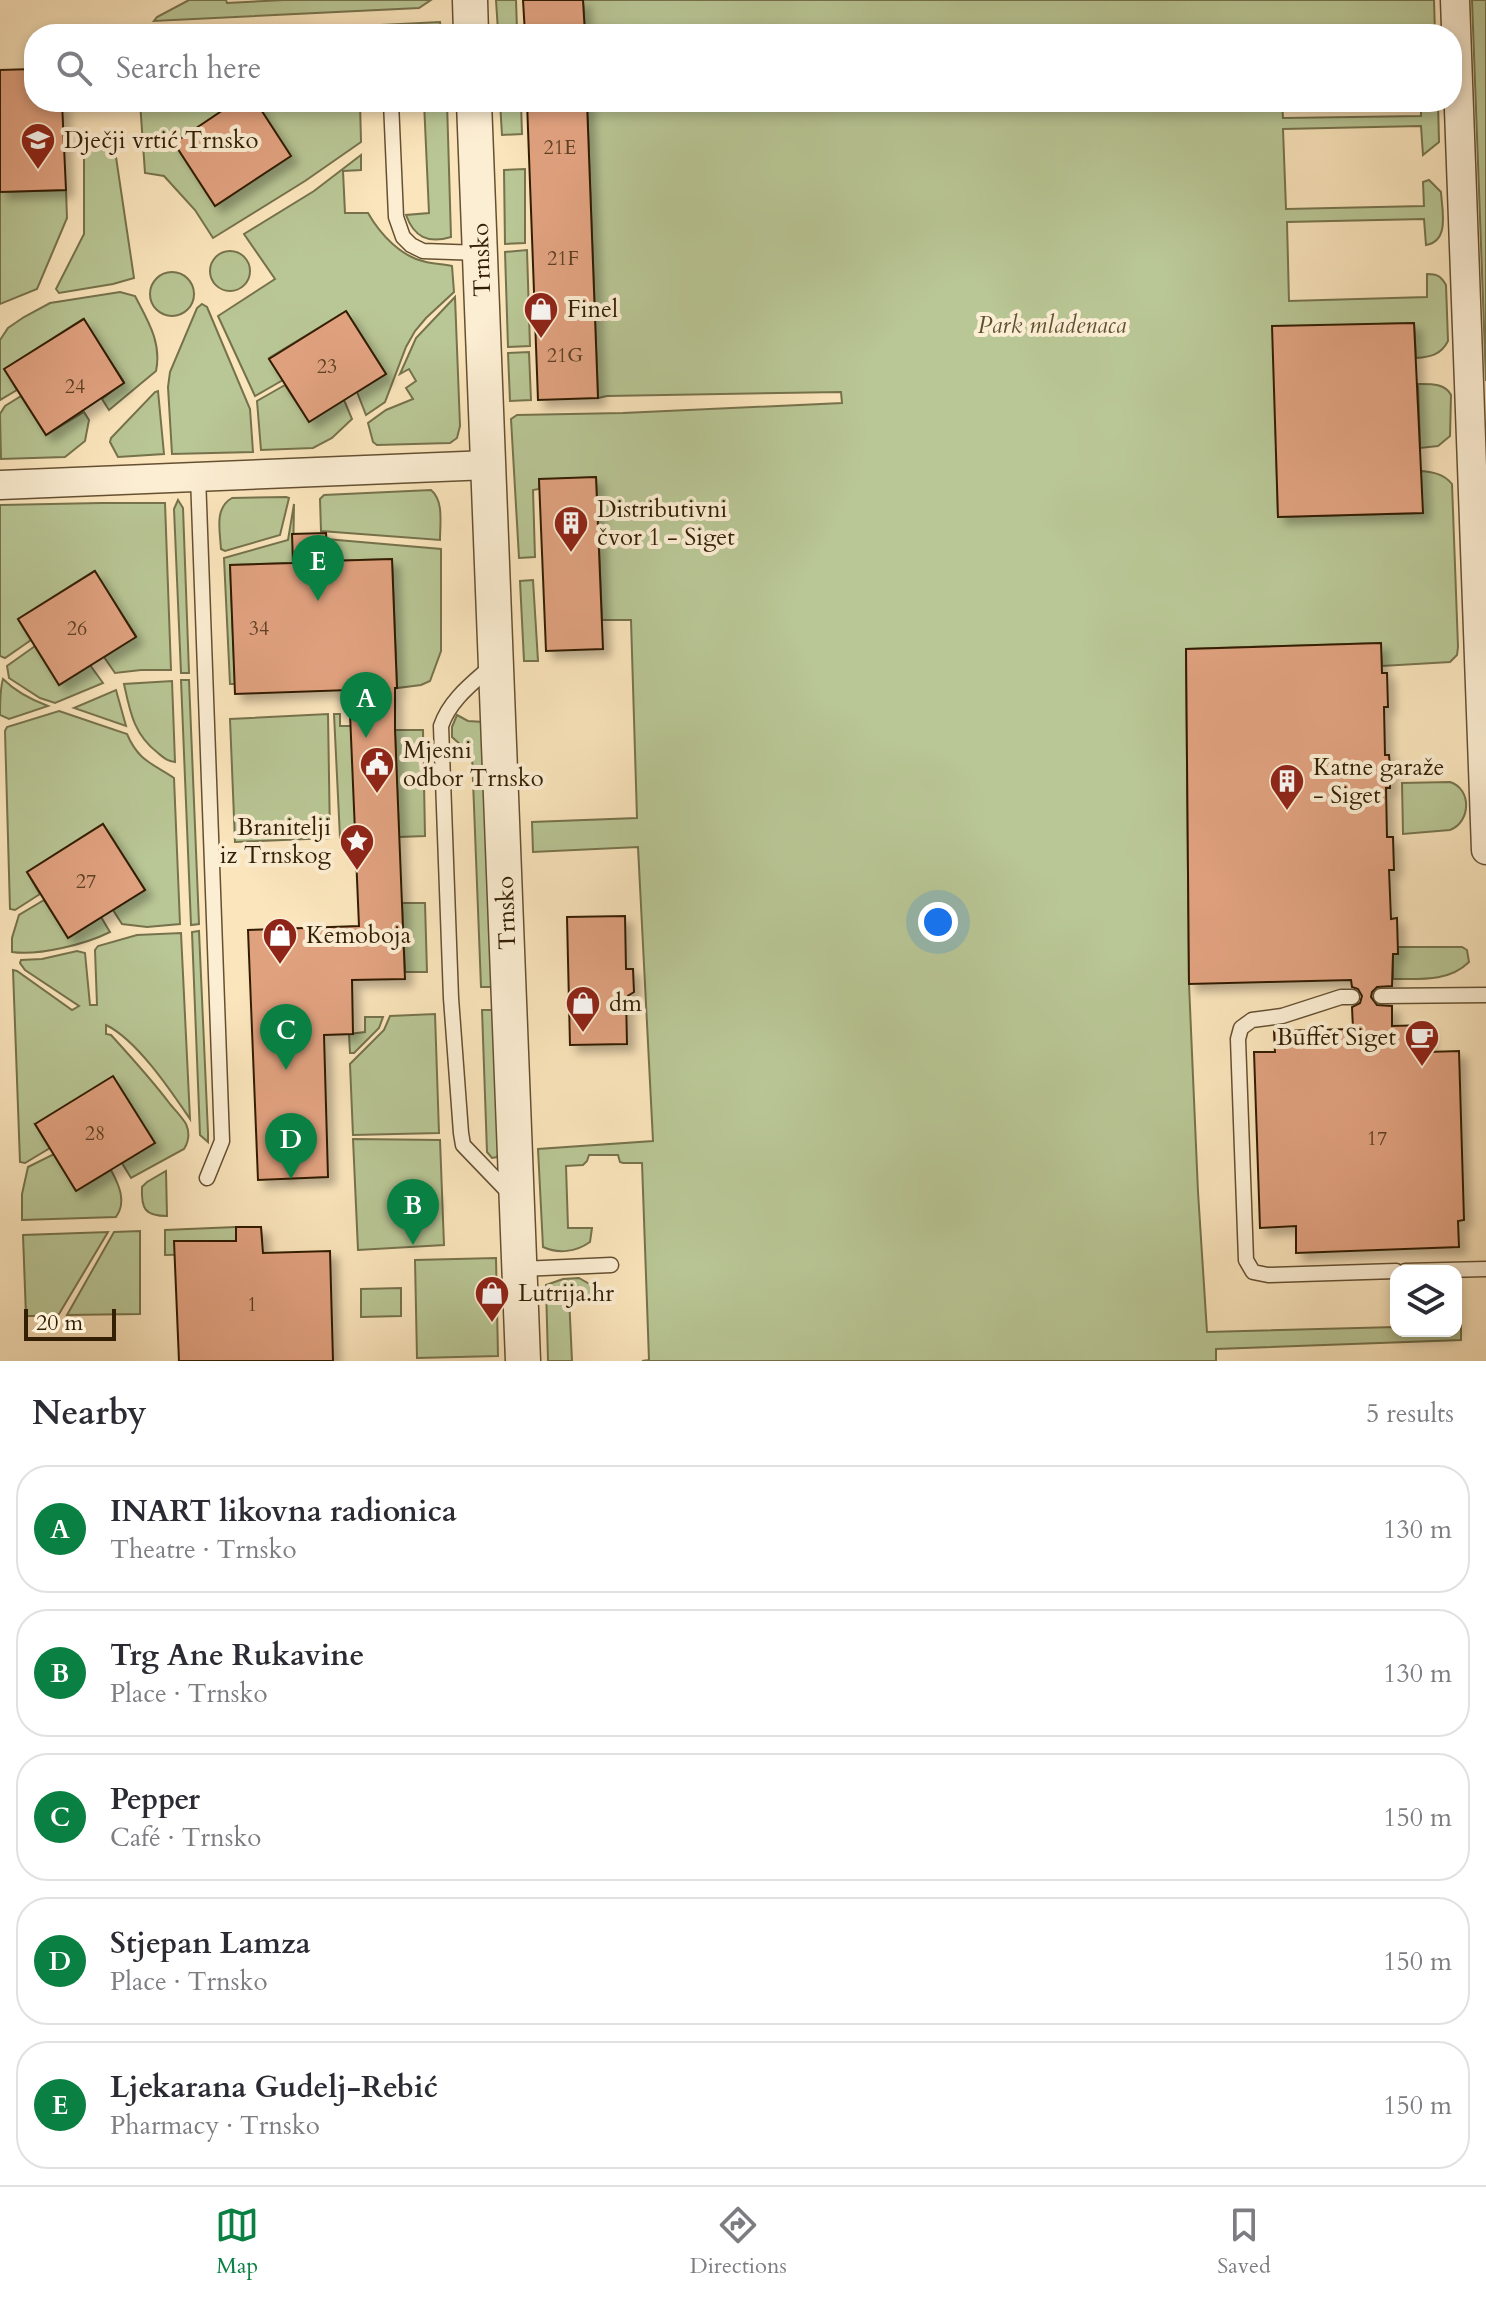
<!DOCTYPE html>
<html lang="en">
<head>
<meta charset="utf-8">
<style>
  body { margin:0; font-family:Cardo,serif; background:#f2f2f3; color:#2b2b33 }
  .controls { position:absolute; right:24px; bottom:24px; display:grid; overflow:hidden; border-radius:16px; box-shadow:0 4px 12px #0003 }
  .controls button { width:72px; height:72px; display:grid; place-items:center; padding:0; border:0; border-bottom:2px solid #e1e1e2; background:#fff; color:#2b2b33; font:40px sans-serif }
  .scale { position:absolute; left:24px; bottom:20px; width:92px; box-sizing:border-box; padding-left:8px; border:4px solid #331f04; border-top:0; font-size:22px; line-height:28px; white-space:nowrap; color:#331f04; -webkit-text-stroke:6px #fceed3; paint-order:stroke }
  .you { position:absolute; left:938px; top:922px; width:28px; height:28px; margin:-20px; border:6px solid #fff; border-radius:50%; background:#1a73e8; box-shadow:0 0 0 12px #1a73e833 }
  .badge { display:grid; place-items:center; width:52px; height:52px; border-radius:50%; background:#0b8043; color:#fff; font-size:26px; font-weight:700 }
  .pin { position:absolute; translate:-50% -66px; filter:drop-shadow(0 2px 4px #0008) }
  .pin::after { content:''; position:absolute; top:42px; width:28px; height:24px; background:inherit; clip-path:polygon(0 0,100% 0,50% 100%) }
  .list { margin:0; padding:0; list-style:none }
  h2 { display:flex; justify-content:space-between; align-items:center; height:104px; margin:0; padding:0 32px; font-size:34px }
  h2 small { font-size:26px; font-weight:400; color:#7c7c81 }
  .list li { display:grid; grid-template-columns:52px 1fr auto; gap:24px; align-items:center; box-sizing:border-box; height:128px; margin:0 16px 16px; padding:0 16px; border:2px solid #e1e1e2; border-radius:32px }
  .list b { display:block; font-size:30px; white-space:nowrap }
  .list p { margin:0; font-size:26px; white-space:nowrap; color:#7c7c81 }
  .list em { font-size:26px; font-style:normal; color:#7c7c81 }
  .icon { flex:none; width:44px; height:44px; fill:none; stroke:currentColor; stroke-width:2; stroke-linecap:round; stroke-linejoin:round }
  .map { position:relative; flex:none; width:1486px; height:1361px; overflow:hidden }
  .search { position:absolute; background:#fff; box-shadow:0 4px 12px #0003; left:24px; right:24px; top:24px; height:88px; display:flex; align-items:center; gap:20px; box-sizing:border-box; padding:0 28px; border-radius:32px; color:#7c7c81; font-size:30px }
  .sheet { height:824px; background:#fff }
  nav { display:flex; justify-content:space-around; align-items:center; box-sizing:border-box; height:112px; border-top:2px solid #e1e1e2; background:#fff; font-size:22px; color:#7c7c81 }
  nav a { display:grid; justify-items:center; gap:4px }
  nav .on { color:#0b8043 }
  .map>svg:first-child { display:block }
  .green { fill:#b9c695; stroke:#76724c; stroke-width:2 }
  .building { fill:#e0a17f; stroke:#331f04; stroke-width:2; filter:url(#shadow) }
  .lines { fill:none; stroke-linecap:round; stroke-linejoin:round }
  .service-casing { stroke:#655032; stroke-width:17 }
  .minor-casing { stroke:#655032; stroke-width:31 }
  .tertiary-casing { stroke:#655032; stroke-width:37 }
  .service { stroke:#fceed3; stroke-width:14 }
  .minor { stroke:#fceed3; stroke-width:28 }
  .tertiary { stroke:#fceed3; stroke-width:34 }
  .labels { text-anchor:middle; stroke-width:8; stroke-linejoin:round; paint-order:stroke }
  .number-label { font-size:20px; fill:#5e4023 }
  .poi-label { font-size:24px; fill:#331f04; stroke:#fceed3; text-anchor:start }
  .street-label { font-size:24px; fill:#331f04; stroke:#fceed3 }
  .park-label { font-size:24px; font-style:italic; fill:#5b5130; stroke:#fceed3 }
</style>
</head>
<body>
<div class="map">
<svg width="1486" height="1361" viewBox="0 0 1486 1361">
  <defs>
    <filter id="shadow"><feDropShadow dx="7" dy="7" stdDeviation="4" flood-color="#0004"/></filter>
  </defs>
  <rect width="100%" height="100%" fill="#fbe5bc"/>
  <filter id="stains"><feTurbulence type="fractalNoise" baseFrequency=".0025" numOctaves="4"/><feColorMatrix values="0 0 0 0 .2 0 0 0 0 .09 0 0 0 0 .02 0 0 0 .5 -.17"/></filter>
  <radialGradient id="worn" r=".72"><stop offset=".6" stop-color="#630" stop-opacity="0"/><stop offset="1" stop-color="#630" stop-opacity=".3"/></radialGradient>
  <g class="green">
    <path d="M189,0H226L227,3L284,0H431L419,8L154,21L157,17Z"/>
    <path d="M496,0H516L517,30L498,31Z"/>
    <path d="M583,0H1434L1435,34H585Z"/>
    <path d="M1472,0H1486V381Z"/>
    <path d="M440,22L441,30L418,34H196Z"/>
    <path d="M140,102H360L361,142L305,181L213,238L195,210L164,176L145,173Z"/>
    <path d="M424,102H447L451,237C428,244 414,237 406,215L429,213Z"/>
    <path d="M500,102H521L522,134L502,135Z"/>
    <path d="M587,102H1282L1283,118L1421,116V102H1438L1439,142L1423,155L1421,126L1283,129L1286,209L1424,206L1423,182L1429,180L1441,192C1442,210 1450,241 1426,245L1424,219L1287,222L1289,301L1427,297V274C1437,274 1441,276 1446,285L1448,341C1441,355 1430,357 1416,358L1414,323L1273,327L1278,517L1422,513L1421,471C1433,472 1444,474 1452,484L1458,647L1457,655L1450,662L1382,666L1380,643L1186,649L1189,984L1198,1192L1207,1332L1396,1327V1331H1456V1325H1461V1340L1216,1349V1361H642L649,1360L642,1163H623L620,1162L618,1155H589L587,1161L583,1165L566,1166L568,1228H592L590,1242C576,1252 558,1254 543,1247L538,1149L653,1141L638,847L533,852L532,822L637,818L631,620H602L596,477L539,480V489L533,490L535,557L519,558L511,419L517,415L623,413L842,403L841,392L607,396L598,398Z"/>
    <path d="M98,142L110,146L116,157L134,278L113,284L59,293L56,289L84,234V144Z"/>
    <path d="M361,155V170L343,171L345,213H368C380,234 401,257 426,262C435,264 444,264 452,266L454,292L426,318L415,331L406,347L385,402L366,415L357,392L386,374L346,311L269,358L283,380L255,396L218,316L275,279L244,234L314,191Z"/>
    <path d="M525,169V243L505,244L504,170Z"/>
    <path d="M66,190L67,218L37,289L0,304V192Z"/>
    <path d="M527,250L530,346L508,347L505,252Z"/>
    <circle cx="230" cy="271" r="20"/>
    <circle cx="172" cy="294" r="22"/>
    <path d="M120,292L135,296C148,321 162,343 156,371L109,410L102,399L124,382L83,319L5,369L17,390L0,400V340L8,328L24,317L50,303Z"/>
    <path d="M455,297L460,426L457,438L450,443L377,445L373,442L368,423L386,410L413,399L406,388L416,381L409,369L400,374L416,338Z"/>
    <path d="M202,304L207,307L250,409L253,452L172,454L168,387L170,372L197,308Z"/>
    <path d="M529,352L531,400L510,401L508,353Z"/>
    <path d="M1418,384C1430,384 1445,383 1451,395L1450,436L1438,446L1420,448Z"/>
    <path d="M285,385L309,422L344,400L352,419L332,438L313,448L261,450L257,401Z"/>
    <path d="M158,391L164,454L118,457L110,442L111,438L155,392Z"/>
    <path d="M21,396L46,435L84,412L89,420L85,441L65,457L1,459L0,414L5,406Z"/>
    <path d="M431,490C444,501 440,523 440,540L321,531L320,499L324,495Z"/>
    <path d="M286,497L289,498L280,535L225,551L221,549C220,531 214,508 232,498Z"/>
    <path d="M178,500L183,508L189,673H181L174,509Z"/>
    <path d="M101,503H165L171,670H141L115,673L104,657L136,636L94,571L18,619L31,640L5,658L0,656V505Z"/>
    <path d="M294,504L293,563L230,565L235,684H230L224,558L288,540Z"/>
    <path d="M326,539L441,549V651L430,681L421,685L397,688L392,559L327,561Z"/>
    <path d="M533,580L538,661H524L520,581Z"/>
    <path d="M35,646L90,665L103,683L55,703L40,698L9,678L7,666Z"/>
    <path d="M3,679C15,691 32,700 48,706L9,719L0,715C0,704 0,689 3,679Z"/>
    <path d="M181,680H189L199,924L191,925Z"/>
    <path d="M172,681L175,762C167,761 164,758 158,753C134,735 130,712 124,684Z"/>
    <path d="M116,690L126,726L74,708Z"/>
    <path d="M59,711L127,734C138,760 151,763 174,778L180,924L147,927L122,924L113,910L145,890L103,824L27,872L40,894L15,910L10,909L5,731L7,727Z"/>
    <path d="M328,714L330,838L235,842L230,719Z"/>
    <path d="M334,714H340V726H351L356,838H340Z"/>
    <path d="M457,715L468,721L484,722L494,987H481L472,755L452,737V727Z"/>
    <path d="M395,730H423L425,836L399,837Z"/>
    <path d="M1450,782C1472,789 1471,822 1450,830L1403,834L1402,783Z"/>
    <path d="M44,900L68,937L101,917L110,932C86,944 39,956 12,952V938L19,915Z"/>
    <path d="M402,903H425L427,972H405Z"/>
    <path d="M199,931L208,1133V1142L200,1135L192,932Z"/>
    <path d="M181,933L190,1119C171,1091 137,1040 106,1025V1034L111,1035C131,1057 152,1080 170,1104C175,1110 182,1117 186,1124C190,1133 189,1141 184,1149L131,1178L122,1163L154,1143L35,1124L50,1148L25,1163L20,1162L13,970L17,971L72,1010L79,1006L25,970L20,963L21,960L42,959L77,951L85,953L90,1005H97L95,950L98,946L137,935Z"/>
    <path d="M1398,947H1462L1467,950L1469,962C1449,982 1420,979 1393,979V954L1398,953Z"/>
    <path d="M482,1010H495L500,1151L497,1157L492,1158L487,1152Z"/>
    <path d="M435,1014L439,1133L353,1135L350,1064L384,1030L390,1016Z"/>
    <path d="M365,1017H383L379,1028L354,1053H350L349,1034L365,1032Z"/>
    <path d="M353,1139L440,1140L444,1245L358,1250Z"/>
    <path d="M54,1154L76,1191L111,1170C119,1185 127,1202 116,1217L22,1220V1194L28,1167Z"/>
    <path d="M166,1171L167,1216C145,1216 141,1209 142,1187L147,1182Z"/>
    <path d="M236,1227H261L262,1253L165,1255V1230Z"/>
    <path d="M140,1231V1314L67,1315L114,1232Z"/>
    <path d="M108,1232L59,1314L55,1316H26L23,1235Z"/>
    <path d="M496,1258L498,1356L417,1358L415,1260Z"/>
    <path d="M579,1278L593,1286L594,1295L569,1296L572,1361H548L546,1285L563,1279Z"/>
    <path d="M401,1288V1316L361,1317V1289Z"/>
  </g>
  <g class="building">
    <path d="M523,0H583L585,34H525Z"/>
    <path d="M34,69V102H62L66,190L0,192V70Z"/>
    <path d="M235,102H256L291,156L215,206L174,143Z"/>
    <path d="M527,102H587L598,398L538,400Z"/>
    <path d="M346,311L386,374L309,422L269,359Z"/>
    <path d="M84,319L124,383L46,435L4,369Z"/>
    <path d="M1414,323L1423,513L1278,517L1272,326Z"/>
    <path d="M596,477L603,649L546,651L539,479Z"/>
    <path d="M326,533L328,561L392,559L397,688H395V730L405,979L352,980L353,1034L324,1035L328,1177L258,1180L248,930L359,926L349,690L235,694L230,565L293,563L292,534Z"/>
    <path d="M95,571L136,637L59,685L18,619Z"/>
    <path d="M1381,643L1382,673H1387L1388,707H1384L1385,755H1389L1390,768V788H1386L1387,837H1393L1394,870H1389L1391,919L1397,918L1398,954H1393L1392,986L1377,987L1372,992L1371,997L1377,1005L1392,1006V1026L1428,1025V1052L1459,1051L1464,1220L1458,1221L1459,1247L1296,1253V1226L1260,1228L1254,1052H1275L1274,1031L1353,1029L1352,1007L1360,1003L1362,996L1358,989L1352,987L1351,980L1189,984L1186,649Z"/>
    <path d="M103,824L145,890L68,938L27,872Z"/>
    <path d="M625,916L626,969H633L634,992L626,997L627,1044L570,1045L567,917Z"/>
    <path d="M113,1076L155,1143L76,1191L35,1124Z"/>
    <path d="M236,1227H261L263,1253L330,1251L333,1361H179L174,1241H236Z"/>
  </g>
  <g class="lines">
    <g class="service-casing">
      <g id="service">
        <path d="M391,102L396,217L403,237L411,245L423,251L481,253"/>
        <path d="M198,476L222,1141L207,1178"/>
        <path d="M494,664C474,682 450,699 441,726L451,998L461,1133L463,1145L511,1195"/>
        <path d="M1381,996L1486,995"/>
        <path d="M1352,997H1341L1282,1016L1252,1020L1241,1028L1238,1039L1246,1260L1253,1272L1268,1275L1396,1271"/>
        <path d="M521,1269L611,1265"/>
        <path d="M1405,1271L1486,1269"/>
      </g>
    </g>
    <g class="minor-casing">
      <g id="minor">
        <path d="M1455,0L1486,850"/>
        <path d="M0,485L489,465"/>
      </g>
    </g>
    <g class="tertiary-casing">
      <g id="tertiary">
        <path d="M470,0L471,34"/>
        <path d="M474,102L523,1361"/>
      </g>
    </g>
    <use href="#service" class="service"/>
    <use href="#minor" class="minor"/>
    <use href="#tertiary" class="tertiary"/>
  </g>
  <defs>
    <g id="school-pin" transform="scale(1.8)"><path d="M0 17L-7.5 6A9.5 9.5 0 1 1 7.5 6Z" fill="#8f2418" stroke="#fceed3"/><path d="M0-5L7-2L0 1L-7-2ZM-4 1L0 2.5L4 1V4Q0 6-4 4Z" fill="#fff"/></g>
    <g id="shop-pin" transform="scale(1.8)"><path d="M0 17L-7.5 6A9.5 9.5 0 1 1 7.5 6Z" fill="#8f2418" stroke="#fceed3"/><path d="M-5-2.5h2.3a2.7 3.5 0 0 1 5.4 0H5L5.5 6h-11ZM-1.5-2.5h3a1.5 2.3 0 0 0-3 0Z" fill="#fff"/></g>
    <g id="building-pin" transform="scale(1.8)"><path d="M0 17L-7.5 6A9.5 9.5 0 1 1 7.5 6Z" fill="#8f2418" stroke="#fceed3"/><path d="M-4-6H4V6H1V3H-1V6H-4ZM-2.5-4.3h1.7v1.8h-1.7ZM.8-4.3h1.7v1.8H.8ZM-2.5-1h1.7V.8h-1.7ZM.8-1h1.7V.8H.8Z" fill="#fff"/></g>
    <g id="civic-pin" transform="scale(1.8)"><path d="M0 17L-7.5 6A9.5 9.5 0 1 1 7.5 6Z" fill="#8f2418" stroke="#fceed3"/><path d="M-.6-6.5H3V-4.5H.6V-3L4-1V1h2V6H-6V1h2V-1L-.6-3ZM-1.2 2.5V6h2.4V2.5Z" fill="#fff"/></g>
    <g id="sight-pin" transform="scale(1.8)"><path d="M0 17L-7.5 6A9.5 9.5 0 1 1 7.5 6Z" fill="#8f2418" stroke="#fceed3"/><path d="M0-6L1.8-2.2L6-1.7L2.9 1.2L3.7 5.4L0 3.3L-3.7 5.4L-2.9 1.2L-6-1.7L-1.8-2.2Z" fill="#fff"/></g>
    <g id="cafe-pin" transform="scale(1.8)"><path d="M0 17L-7.5 6A9.5 9.5 0 1 1 7.5 6Z" fill="#8f2418" stroke="#fceed3"/><path d="M-5.5-4.5H6V0H3Q3 3.5 0 3.5H-2.5Q-5.5 3.5-5.5 0ZM3-3.2v2h1.7v-2ZM-6 4.5H4V6H-6Z" fill="#fff"/></g>
  </defs>
  <g fill-rule="evenodd">
    <use href="#school-pin" x="38" y="140"/>
    <use href="#shop-pin" x="541" y="309"/>
    <use href="#building-pin" x="571" y="523"/>
    <use href="#civic-pin" x="377" y="764"/>
    <use href="#building-pin" x="1287" y="781"/>
    <use href="#sight-pin" x="357" y="841"/>
    <use href="#shop-pin" x="280" y="935"/>
    <use href="#shop-pin" x="583" y="1003"/>
    <use href="#cafe-pin" x="1422" y="1037"/>
    <use href="#shop-pin" x="492" y="1293"/>
  </g>
  <g class="labels">
    <g class="number-label">
      <text x="560" y="154">21E</text>
      <text x="563" y="265">21F</text>
      <text x="565" y="362">21G</text>
      <text x="327" y="373">23</text>
      <text x="75" y="393">24</text>
      <text x="77" y="635">26</text>
      <text x="259" y="635">34</text>
      <text x="86" y="888">27</text>
      <text x="95" y="1140">28</text>
      <text x="1377" y="1145">17</text>
      <text x="252" y="1311">1</text>
    </g>
    <g class="poi-label">
      <text x="64" y="148">Dječji vrtić Trnsko</text>
      <text x="567" y="317">Finel</text>
      <text x="597" y="517">Distributivni<tspan x="597" dy="28">čvor 1 - Siget</tspan></text>
      <text x="403" y="758">Mjesni<tspan x="403" dy="28">odbor Trnsko</tspan></text>
      <text x="1313" y="775">Katne garaže<tspan x="1313" dy="28">- Siget</tspan></text>
      <text x="331" y="835" text-anchor="end">Branitelji<tspan x="331" dy="28">iz Trnskog</tspan></text>
      <text x="306" y="943">Kemoboja</text>
      <text x="609" y="1011">dm</text>
      <text x="1396" y="1045" text-anchor="end">Buffet Siget</text>
      <text x="518" y="1301">Lutrija.hr</text>
    </g>
    <g class="street-label">
      <text transform="translate(481 260) rotate(-92)" y="8">Trnsko</text>
      <text transform="translate(506 913) rotate(-92)" y="8">Trnsko</text>
    </g>
    <g class="park-label">
      <text x="1052" y="333">Park mladenaca</text>
    </g>
  </g>
  <rect width="100%" height="100%" filter="url(#stains)"/>
  <rect width="100%" height="100%" fill="url(#worn)"/>
</svg>
<div class="controls">
<button><svg class="icon" aria-label="layers" viewBox="0 0 24 24"><path d="M12 4l9 5-9 5-9-5zM3 14l9 5 9-5"/></svg></button>
</div>
<div class="scale">20 m</div>
<div class="you"></div>
<div class="pin badge" style="left:366px;top:738px">A</div>
<div class="pin badge" style="left:413px;top:1245px">B</div>
<div class="pin badge" style="left:286px;top:1070px">C</div>
<div class="pin badge" style="left:291px;top:1179px">D</div>
<div class="pin badge" style="left:318px;top:601px">E</div>
<div class="search"><svg class="icon" aria-label="search" viewBox="0 0 24 24"><circle cx="10" cy="10" r="6"/><path d="M15 15l6 6"/></svg>Search here</div>
</div>
<section class="sheet">
<h2>Nearby<small>5 results</small></h2>
<ul class="list">
<li><span class="badge">A</span><div><b>INART likovna radionica</b><p>Theatre · Trnsko</p></div><em>130 m</em></li>
<li><span class="badge">B</span><div><b>Trg Ane Rukavine</b><p>Place · Trnsko</p></div><em>130 m</em></li>
<li><span class="badge">C</span><div><b>Pepper</b><p>Café · Trnsko</p></div><em>150 m</em></li>
<li><span class="badge">D</span><div><b>Stjepan Lamza</b><p>Place · Trnsko</p></div><em>150 m</em></li>
<li><span class="badge">E</span><div><b>Ljekarana Gudelj-Rebić</b><p>Pharmacy · Trnsko</p></div><em>150 m</em></li>
</ul>
</section>
<nav>
<a class="on"><svg class="icon" aria-label="map" viewBox="0 0 24 24"><path d="M3 6l6-2 6 2 6-2v14l-6 2-6-2-6 2zM9 4v14M15 6v14"/></svg>Map</a>
<a><svg class="icon" aria-label="directions" viewBox="0 0 24 24"><path d="M12 3l9 9-9 9-9-9zM9 14v-3h6M13 9l2 2-2 2"/></svg>Directions</a>
<a><svg class="icon" aria-label="saved" viewBox="0 0 24 24"><path d="M7 4h10v16l-5-4-5 4z"/></svg>Saved</a>
</nav>
</body>
</html>
